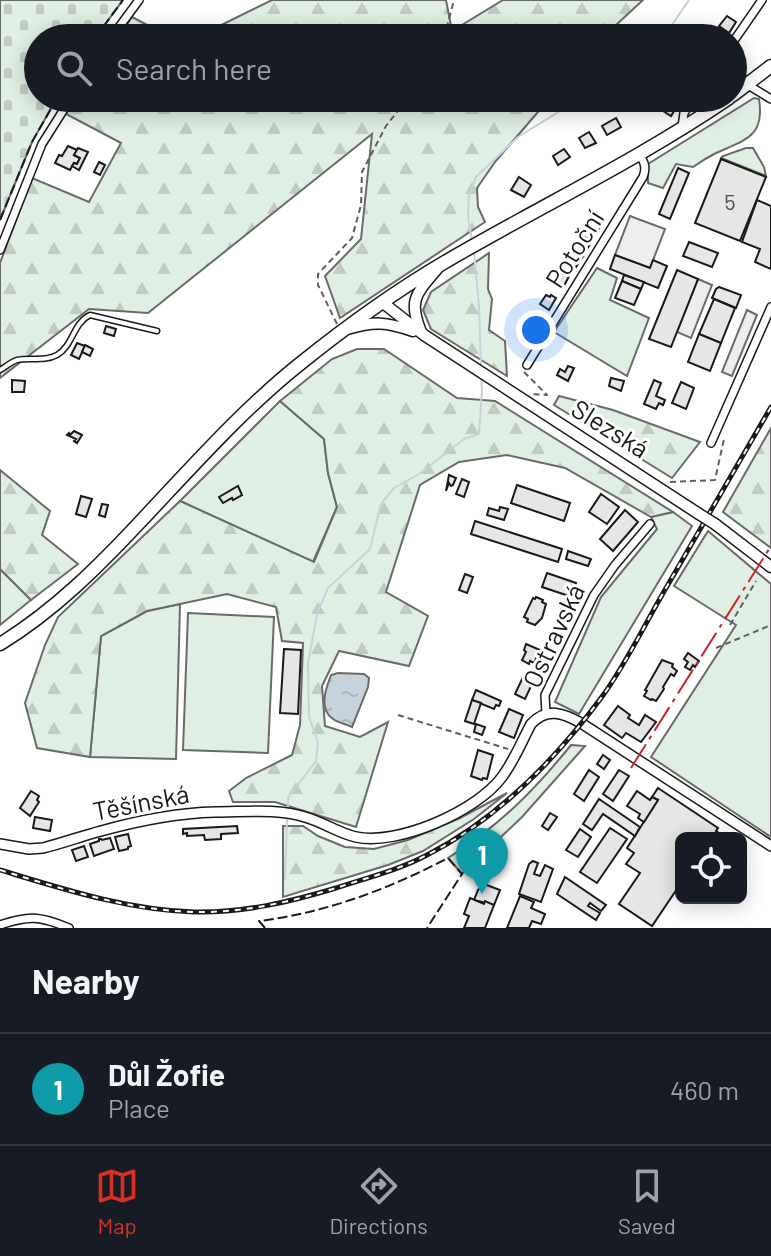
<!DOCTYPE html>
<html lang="en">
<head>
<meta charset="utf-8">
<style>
  body { margin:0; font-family:Barlow,sans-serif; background:#20242c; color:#f1f3f6 }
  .controls { position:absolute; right:24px; bottom:24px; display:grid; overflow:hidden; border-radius:12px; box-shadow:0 4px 20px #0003 }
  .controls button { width:72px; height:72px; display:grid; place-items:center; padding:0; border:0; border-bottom:2px solid #363941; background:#171b24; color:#f1f3f6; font:40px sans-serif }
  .you { position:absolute; left:536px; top:330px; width:28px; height:28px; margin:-20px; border:6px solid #fff; border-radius:50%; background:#1a73e8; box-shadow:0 0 0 12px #1a73e833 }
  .badge { display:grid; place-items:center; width:52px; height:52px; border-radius:50%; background:#d93025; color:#fff; font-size:26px; font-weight:700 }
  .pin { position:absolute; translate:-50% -66px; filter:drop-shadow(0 2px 4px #0008) }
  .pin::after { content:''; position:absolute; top:42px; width:28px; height:24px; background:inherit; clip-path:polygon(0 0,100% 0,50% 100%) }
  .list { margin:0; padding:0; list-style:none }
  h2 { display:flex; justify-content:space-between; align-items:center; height:104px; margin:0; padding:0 32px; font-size:34px }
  h2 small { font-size:26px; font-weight:400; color:#9ea1a6 }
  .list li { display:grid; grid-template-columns:52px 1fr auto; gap:24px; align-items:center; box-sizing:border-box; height:112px; padding:0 32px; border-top:2px solid #363941 }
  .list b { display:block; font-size:30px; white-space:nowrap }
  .list p { margin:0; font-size:26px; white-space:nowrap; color:#9ea1a6 }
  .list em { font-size:26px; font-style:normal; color:#9ea1a6 }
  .icon { flex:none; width:44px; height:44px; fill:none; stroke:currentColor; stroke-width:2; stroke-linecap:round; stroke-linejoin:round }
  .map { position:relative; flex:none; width:771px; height:928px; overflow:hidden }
  .search { position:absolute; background:#171b24; box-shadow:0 4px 20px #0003; left:24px; right:24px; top:24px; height:88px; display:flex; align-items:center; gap:20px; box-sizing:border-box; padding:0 28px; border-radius:44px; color:#9ea1a6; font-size:30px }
  .sheet { height:216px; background:#171b24 }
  nav { display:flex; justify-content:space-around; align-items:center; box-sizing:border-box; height:112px; border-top:2px solid #363941; background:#171b24; font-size:22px; color:#9ea1a6 }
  nav a { display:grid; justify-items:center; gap:4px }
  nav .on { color:#d93025 }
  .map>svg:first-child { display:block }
  .grass { fill:#e0efe3; stroke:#6a6a6a; stroke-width:2 }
  .forest { fill:url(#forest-firs); stroke:#6a6a6a; stroke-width:2 }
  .cemetery { fill:url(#cemetery-stones); stroke:#6a6a6a; stroke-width:2 }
  .parking { fill:#ededed; stroke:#6a6a6a; stroke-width:2 }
  .water { fill:url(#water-ripples); stroke:#6a6a6a; stroke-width:2 }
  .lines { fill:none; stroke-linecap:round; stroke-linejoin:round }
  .stream { stroke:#c6d2dc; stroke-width:2 }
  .building { fill:#e6e6e6; stroke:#1a1a1a; stroke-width:2 }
  .service-casing { stroke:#1a1a1a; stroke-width:7 }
  .minor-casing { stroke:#1a1a1a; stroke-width:10 }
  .tertiary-casing { stroke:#1a1a1a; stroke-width:12 }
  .secondary-casing { stroke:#1a1a1a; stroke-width:13 }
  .primary-casing { stroke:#1a1a1a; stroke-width:15 }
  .path { stroke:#5f5f5f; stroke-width:2; stroke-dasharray:6 4; stroke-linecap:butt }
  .service { stroke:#fff; stroke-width:4 }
  .minor { stroke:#fff; stroke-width:7 }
  .tertiary { stroke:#fff; stroke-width:9 }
  .secondary { stroke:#fff; stroke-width:10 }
  .primary { stroke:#fff; stroke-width:12 }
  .rail-casing { stroke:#1a1a1a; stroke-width:5 }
  .rail { stroke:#fff; stroke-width:2; stroke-dasharray:6; stroke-linecap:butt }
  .secondary-bridge-casing { stroke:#1a1a1a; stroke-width:13; stroke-linecap:butt }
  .secondary-bridge { stroke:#fff; stroke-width:10 }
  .fence { stroke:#1a1a1a; stroke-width:2; stroke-dasharray:10 4; stroke-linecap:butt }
  .power { stroke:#c62828; stroke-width:2; stroke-dasharray:28 6 4 6; stroke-linecap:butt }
  .labels { text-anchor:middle; stroke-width:6; stroke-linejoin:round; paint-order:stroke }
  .number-label { font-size:22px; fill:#4d4d4d }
  .street-label { font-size:26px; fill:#1a1a1a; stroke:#fff }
</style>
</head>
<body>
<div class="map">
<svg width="771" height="928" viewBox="0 0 771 928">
  <defs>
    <pattern id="forest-firs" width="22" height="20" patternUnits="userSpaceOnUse" patternTransform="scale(2)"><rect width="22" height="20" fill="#e0efe3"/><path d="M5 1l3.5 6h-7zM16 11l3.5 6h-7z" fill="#c0ccc2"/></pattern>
    <pattern id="cemetery-stones" width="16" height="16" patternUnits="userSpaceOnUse" patternTransform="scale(2)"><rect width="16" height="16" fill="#e0efe3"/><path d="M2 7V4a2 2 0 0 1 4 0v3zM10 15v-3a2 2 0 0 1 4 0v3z" fill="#c0ccc2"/></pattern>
    <pattern id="water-ripples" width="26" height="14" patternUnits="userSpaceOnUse" patternTransform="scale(2)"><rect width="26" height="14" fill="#c6d2dc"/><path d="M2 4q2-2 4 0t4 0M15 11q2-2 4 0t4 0" fill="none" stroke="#aab4bc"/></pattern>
  </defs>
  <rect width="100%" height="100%" fill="#fff"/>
  <g class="grass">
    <path d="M754,98L759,99C765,137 745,140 716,153C708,157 700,162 693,167L676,164L663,188L648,183V164Z"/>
    <path d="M746,148H753L764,167L766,176L721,158L723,156Z"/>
    <path d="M597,268L617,278L610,300L649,318L627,376L554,332Z"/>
    <path d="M280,401L324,439L328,473L337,507L313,562L180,501Z"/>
    <path d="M673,512L692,526L579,714L555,702L601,597L657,529L651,517Z"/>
    <path d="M708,531L771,584V837L651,757L736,625L674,586Z"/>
    <path d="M0,569L31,600L0,625Z"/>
    <path d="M180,604L176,759L90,757L101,636L147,611Z"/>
    <path d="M188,613L274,617L268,753L183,750Z"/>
  </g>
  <g class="forest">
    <path d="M272,0H446L452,31L503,0H643L602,38H195Z"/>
    <path d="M132,17L172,38H118Z"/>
    <path d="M77,98H550L495,162L477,188L478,207L485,222L340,318L325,276L361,239L372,134L148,313L89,309L0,378V263L32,178L89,202L121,143L66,114Z"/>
    <path d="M489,253L488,289L492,299L489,330L505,341L507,376L431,329L423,310L431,292Z"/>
    <path d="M357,349H384L457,398L495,401L673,512L651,517L565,468L507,455L459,462L420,485L386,592L428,616L409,666L339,651L322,686L325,726L360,737L388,722L356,827L275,802H233L229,791L246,778L292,755L300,725L303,643L282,641L276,607L227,594L147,611L101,636L90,757L37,748L25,703L45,645L58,617L180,501L314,562L337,507L328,473L324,439L280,401L332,359Z"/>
    <path d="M559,396L613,410L700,442L672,478L554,405Z"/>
    <path d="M771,428V548L723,512Z"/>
    <path d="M0,470L50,511L42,535L78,564L31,600L0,569Z"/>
    <path d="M571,745L585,746L522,817L462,874L448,858C500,825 533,792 571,745Z"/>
    <path d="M507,793L474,819L423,851L388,865L283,897V826H303L318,836L345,847L374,849L408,840L460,818Z"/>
  </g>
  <path class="cemetery" d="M0,0H123L95,38H38V98H57L32,142L0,220Z"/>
  <g class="parking">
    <path d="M630,216L665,229L650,268L615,255Z"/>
    <path d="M698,279L712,285L691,338L677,332Z"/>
    <path d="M747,310L757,315L732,376L722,372Z"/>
  </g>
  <path class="water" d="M338,673L364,674L369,678L368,687L352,727C346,724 338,723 333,719C318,709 326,688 331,675Z"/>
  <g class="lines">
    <g class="stream">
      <path d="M663,38L689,0"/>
      <path d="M472,242L468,216L469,196L476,177L518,137L581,98"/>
      <path d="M474,252L479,306L481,366"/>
      <path d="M288,808V798L316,761L318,742L309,717L308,663L317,614L328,588L370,549L381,504L394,488L419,474L464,439L479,434L482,390L481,376"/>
      <path d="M285,879L287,819"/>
    </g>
  </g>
  <g class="building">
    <path d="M727,16L736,22L729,33L719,26Z"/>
    <path d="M667,98H677L681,100L671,116L660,109Z"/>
    <path d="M616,118L621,127L607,135L602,126Z"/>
    <path d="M589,132L596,143L585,148L579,138Z"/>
    <path d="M68,146L77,150L74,155L80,158L77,164L74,163L70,170L55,163L59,155L62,156Z"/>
    <path d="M78,148L88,152L79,170L72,166L74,163L77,164L80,158L74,155Z"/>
    <path d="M564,149L570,157L558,165L553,156Z"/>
    <path d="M721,159L766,177L740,241L695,223Z"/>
    <path d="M99,162L105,165L100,175L94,172Z"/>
    <path d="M678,168L689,173L670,219L659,214Z"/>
    <path d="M519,177L531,185L524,197L511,190Z"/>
    <path d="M757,200L771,206V269L755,262L760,249L742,242Z"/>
    <path d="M592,218L602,224L596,234L594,233L592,236L586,232L588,229L586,227Z"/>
    <path d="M585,237L592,241L587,249L580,245Z"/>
    <path d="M689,242L718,253L712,267L683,256Z"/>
    <path d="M573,251L576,253L579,252L584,255L576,267L567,261Z"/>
    <path d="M615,255L650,268L653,260L667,266L658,288L610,269Z"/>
    <path d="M677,270L698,279L671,347L649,339Z"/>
    <path d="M561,271L565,274L566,271L570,274L564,286L555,280Z"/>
    <path d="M624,275L644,282L641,289L622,281Z"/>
    <path d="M622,281L641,289L634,305L615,298Z"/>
    <path d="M719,287L741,295L736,308L712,298L716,289Z"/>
    <path d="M546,295L550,297L551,295L556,298L549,310L540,304Z"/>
    <path d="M714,299L735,308L721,343L699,334Z"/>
    <path d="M535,322L539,325L532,338L523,332L529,323L533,325Z"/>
    <path d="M106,326L116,329L114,336L104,333Z"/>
    <path d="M699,334L721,343L710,371L688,362Z"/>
    <path d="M77,343L85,346L79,359L71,355Z"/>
    <path d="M85,345L93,349L90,356L82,352Z"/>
    <path d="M568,366L574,368L568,381L557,375L560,369L565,372Z"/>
    <path d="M611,378L624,381L621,391L609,386Z"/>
    <path d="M12,380L25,381L24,392H12Z"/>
    <path d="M654,380L661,383L656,396L665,400L663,405L659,403L656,409L644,404Z"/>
    <path d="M681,382L694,388L686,409L672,403Z"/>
    <path d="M74,431L82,435L77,443L74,441L76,439L67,435L69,433L70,435Z"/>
    <path d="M449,475L456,478L453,485L451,486L449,483L446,491Z"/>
    <path d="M462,479L469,482L464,497L456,494Z"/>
    <path d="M517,485L570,503L564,521L511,503Z"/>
    <path d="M238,486L242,495L233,500L232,498L223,503L219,497Z"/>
    <path d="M601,494L619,507L607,524L589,512Z"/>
    <path d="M81,496L92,499L86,517L76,514Z"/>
    <path d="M102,504L108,505L105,517L99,515Z"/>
    <path d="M500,507L508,509L504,520L487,515L489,508L499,511Z"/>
    <path d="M625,510L638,522L613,551L600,539Z"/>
    <path d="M475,521L562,549L558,562L471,534Z"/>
    <path d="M568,551L591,559L588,566L566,559Z"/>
    <path d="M547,573L576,583L572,597L542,587Z"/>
    <path d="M465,574L473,577L467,593L459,590Z"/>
    <path d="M536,597L543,600L542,602L546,604L542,618L535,625L527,622L528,619L524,617L533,598L535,599Z"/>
    <path d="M526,644L540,650L534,663L530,661L529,664L522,660L526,652L524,650Z"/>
    <path d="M284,649L301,650L298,714L280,713Z"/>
    <path d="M688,653L699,661L695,667L693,665L690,670L685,667L688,662L684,659Z"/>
    <path d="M662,660L673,664L672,667L677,671L674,676L671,674L663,687L664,689L656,701L652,699L651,700L644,696L647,691L645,690Z"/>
    <path d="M523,677L533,682L525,699L515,694Z"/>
    <path d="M476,690L501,701L499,706L496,705L494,709L472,700Z"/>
    <path d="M472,700L481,703L474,724L465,721Z"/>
    <path d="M618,706L630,715L628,718L639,725L645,715L656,722L641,742L626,733L622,738L604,725Z"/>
    <path d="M509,709L523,715L514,738L499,732Z"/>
    <path d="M476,724L485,727L482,735L474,732Z"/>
    <path d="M478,750L493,755L487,779L483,778L482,780L471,776Z"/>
    <path d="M603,755L610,760L604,769L597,764Z"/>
    <path d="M589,770L599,777L584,801L574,794Z"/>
    <path d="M619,770L629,776L613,801L603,794Z"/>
    <path d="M658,788L718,828L716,831L719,833L716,838H681V883L652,926L619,904L640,873L626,864L634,853L627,848L658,800L652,797Z"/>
    <path d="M31,791L39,796L37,800L39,802L30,816L20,808Z"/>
    <path d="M637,791L650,800L652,797L658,800L644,822L638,818L640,814L627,806Z"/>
    <path d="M599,799L640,827L635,836L603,814L592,830L583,824Z"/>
    <path d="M550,813L557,817L548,830L542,826Z"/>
    <path d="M35,817L52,820L50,831L33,828Z"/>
    <path d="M237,826L238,833L221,834V839L205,840L204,835L187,836V833L183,834V829Z"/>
    <path d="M610,828L627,839L597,883L580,872Z"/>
    <path d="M580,829L591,837L578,857L566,850Z"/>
    <path d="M128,834L131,846L128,847V849L119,851L115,837Z"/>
    <path d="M110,838L114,849L94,856L90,844L99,841V839H101L102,840Z"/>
    <path d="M84,846L88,857L76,861L72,850Z"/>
    <path d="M533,861L538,863L534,874L540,876L545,865L553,869L541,902L519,894L529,864Z"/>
    <path d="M565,877L606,905L601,911L590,903L588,906L600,913L596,920L557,894Z"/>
    <path d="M484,884L500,890L494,905L474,900L478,890Z"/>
    <path d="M520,896L534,902L531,908L545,914L541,924L532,921L529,928H507Z"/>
    <path d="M470,898L484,904L485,901L494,905L485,928H464L469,916L464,914Z"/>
  </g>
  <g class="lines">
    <g class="service-casing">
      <path id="service" d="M0,370C5,367 11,362 17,360C31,357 44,362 57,355C73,346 73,323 90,315L157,331"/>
    </g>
    <g class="minor-casing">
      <g id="minor">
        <path d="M111,38L139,0"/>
        <path d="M733,42L762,0"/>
        <path d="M748,85L771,99"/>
        <path d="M682,127L684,113L694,98"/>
        <path d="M0,250L42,144L71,98"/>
        <path d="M527,365L643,177C647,167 644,162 639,153"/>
        <path d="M711,443L771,307"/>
        <path d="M546,714L545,695L594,595L615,565L650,524"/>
        <path d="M0,925C29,915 40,916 69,928"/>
      </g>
    </g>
    <g class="tertiary-casing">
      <path id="tertiary" d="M0,844L29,849L43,848C63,843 82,836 101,831C137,821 177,813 215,812C244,812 278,808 305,817C323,822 338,833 356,837C398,846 477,811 502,777C514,761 522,741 531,724C547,707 563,713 581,723L771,846"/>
    </g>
    <g class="secondary-casing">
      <g id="secondary">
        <path d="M382,302L424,335L699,514"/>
        <path d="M347,329C375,321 386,322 413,331"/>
        <path d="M421,332C408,300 416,294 437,269"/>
        <path d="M715,524L771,567"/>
      </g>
    </g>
    <g class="primary-casing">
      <g id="primary">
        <path d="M733,95L771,66"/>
        <path d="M0,644C54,611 98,567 141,521C192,467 243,409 301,363C347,326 394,292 445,262C539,207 638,160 729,98"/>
      </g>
    </g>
    <g class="path">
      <path d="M444,38L454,0"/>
      <path d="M337,324L318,285V274L352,238L361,205L362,172L386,126L408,98"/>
      <path d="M524,372L547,395L530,394"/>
      <path d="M670,482L715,480L724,439L722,437"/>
      <path d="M730,625L756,581"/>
      <path d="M716,648L771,625"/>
      <path d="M398,715L508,749"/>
    </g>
    <use href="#service" class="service"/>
    <use href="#minor" class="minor"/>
    <use href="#tertiary" class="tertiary"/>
    <use href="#secondary" class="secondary"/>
    <use href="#primary" class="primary"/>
    <g class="rail-casing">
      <path id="rail" d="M0,870C63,889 127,910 194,912C243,913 290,902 336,888C366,878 399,870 427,855C498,819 557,758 604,694C626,663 643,628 662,595C698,532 735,470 771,407"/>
    </g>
    <use href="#rail" class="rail"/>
    <g class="secondary-bridge-casing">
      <path id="secondary-bridge" d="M699,514L715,524"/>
    </g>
    <use href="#secondary-bridge" class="secondary-bridge"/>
    <g class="fence">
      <path d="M95,38L123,0"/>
      <path d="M0,220L32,142L57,98"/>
      <path d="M265,928L259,921C325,913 389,889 448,858L462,874L427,928"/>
    </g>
    <path class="power" d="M631,768L771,546"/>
  </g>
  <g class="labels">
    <g class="number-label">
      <text x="730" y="210">5</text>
    </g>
    <g class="street-label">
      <text transform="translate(575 249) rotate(-58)" y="9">Potoční</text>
      <text transform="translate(610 429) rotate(32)" y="9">Slezská</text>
      <text transform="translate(554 636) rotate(-65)" y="9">Ostravská</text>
      <text transform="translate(141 803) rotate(-11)" y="9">Těšínská</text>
    </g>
  </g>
</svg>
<div class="controls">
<button><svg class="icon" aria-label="locate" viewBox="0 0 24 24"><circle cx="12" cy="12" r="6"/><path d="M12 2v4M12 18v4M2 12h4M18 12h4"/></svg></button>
</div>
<div class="you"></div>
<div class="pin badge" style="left:482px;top:894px;background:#0f9aa8">1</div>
<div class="search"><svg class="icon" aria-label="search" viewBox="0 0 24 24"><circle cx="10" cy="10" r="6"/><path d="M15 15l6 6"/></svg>Search here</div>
</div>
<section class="sheet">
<h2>Nearby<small></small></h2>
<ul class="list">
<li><span class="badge" style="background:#0f9aa8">1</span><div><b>Důl Žofie</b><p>Place</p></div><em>460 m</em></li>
</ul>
</section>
<nav>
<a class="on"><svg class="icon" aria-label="map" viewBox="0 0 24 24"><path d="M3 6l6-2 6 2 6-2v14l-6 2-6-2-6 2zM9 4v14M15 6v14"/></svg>Map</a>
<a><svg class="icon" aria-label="directions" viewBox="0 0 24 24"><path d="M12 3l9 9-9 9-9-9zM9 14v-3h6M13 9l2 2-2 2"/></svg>Directions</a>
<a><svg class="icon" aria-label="saved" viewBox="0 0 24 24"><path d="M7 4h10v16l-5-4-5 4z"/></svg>Saved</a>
</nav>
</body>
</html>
